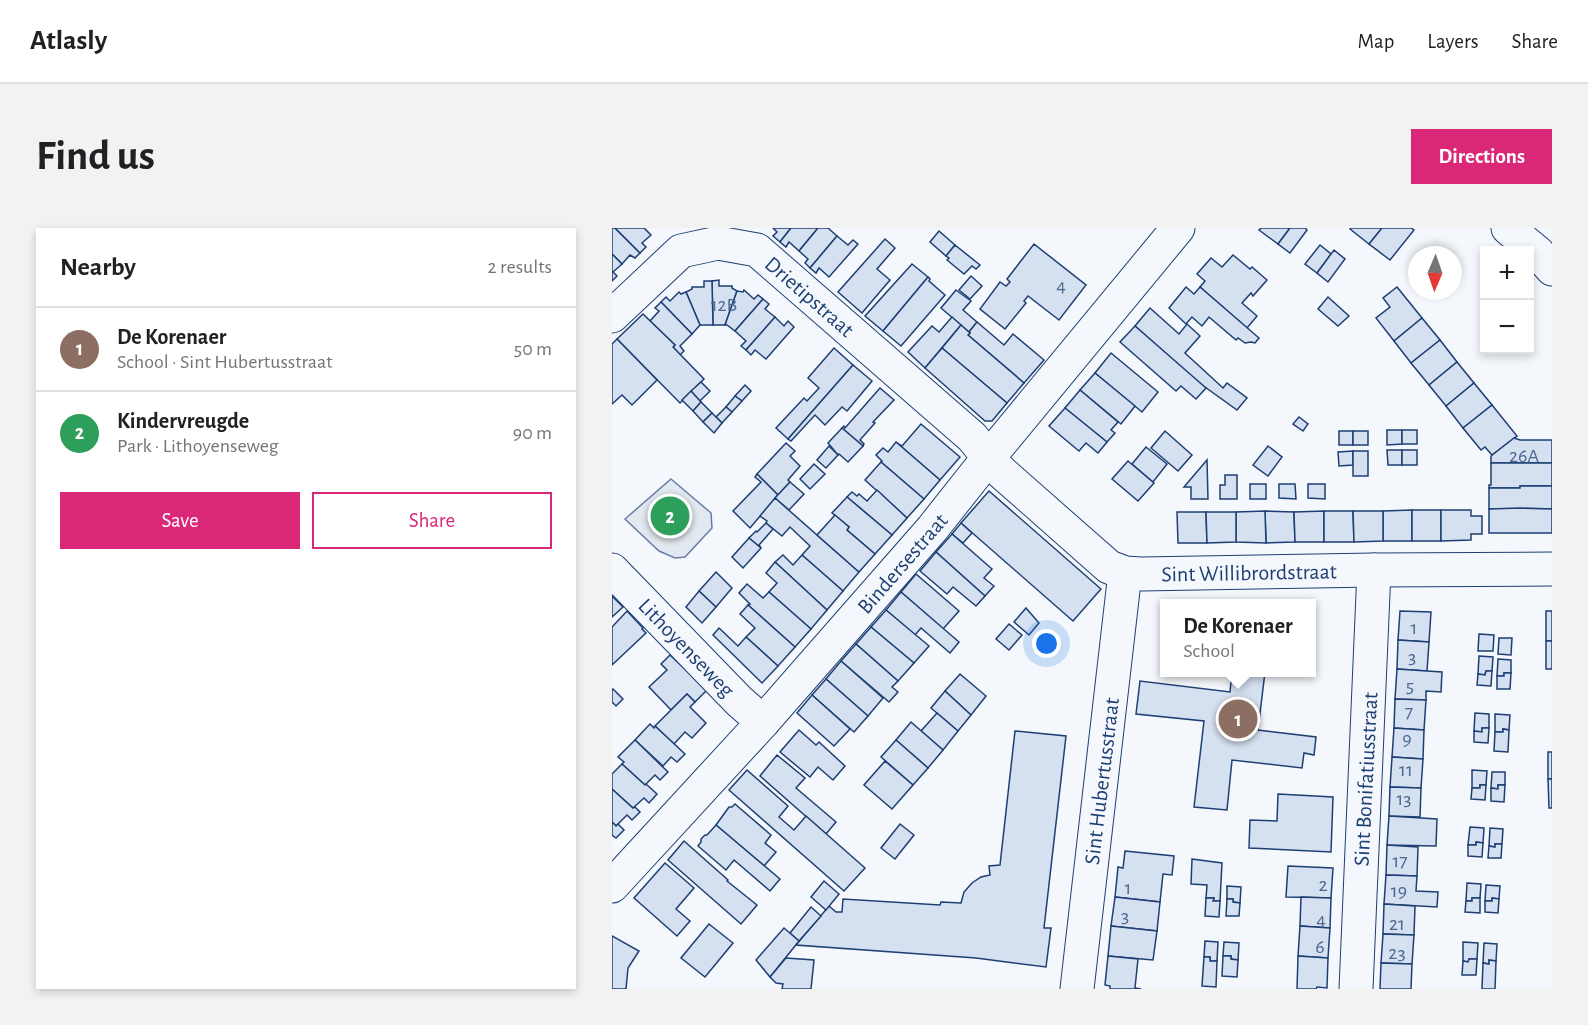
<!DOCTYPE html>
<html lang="en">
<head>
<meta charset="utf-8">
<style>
  body { margin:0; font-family:"Alegreya Sans",sans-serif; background:#f2f2f2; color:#202124 }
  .controls { position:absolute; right:18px; top:18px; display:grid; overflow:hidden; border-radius:0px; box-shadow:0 3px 9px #0003 }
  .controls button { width:54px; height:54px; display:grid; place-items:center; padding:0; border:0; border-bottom:2px solid #e0e0e0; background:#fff; color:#202124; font:30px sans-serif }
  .compass { position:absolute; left:796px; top:18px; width:54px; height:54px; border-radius:50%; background:#fff; box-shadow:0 3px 9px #0003; rotate:182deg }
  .you { position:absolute; left:435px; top:416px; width:21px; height:21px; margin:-15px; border:4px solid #fff; border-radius:50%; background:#1a73e8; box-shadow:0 0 0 9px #1a73e833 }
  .badge { display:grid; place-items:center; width:39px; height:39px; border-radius:50%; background:#db2777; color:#fff; font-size:20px; font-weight:700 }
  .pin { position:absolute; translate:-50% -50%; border:3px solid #fff; box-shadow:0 2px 6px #0006 }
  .popup { position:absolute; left:548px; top:371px; width:156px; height:78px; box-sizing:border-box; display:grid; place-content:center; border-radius:0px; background:#fff; filter:drop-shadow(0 2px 4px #0005); font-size:20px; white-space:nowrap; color:#757577 }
  .popup b { font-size:22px; color:#202124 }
  .popup::after { content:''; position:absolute; left:50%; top:100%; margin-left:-12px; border:12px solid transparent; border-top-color:#fff }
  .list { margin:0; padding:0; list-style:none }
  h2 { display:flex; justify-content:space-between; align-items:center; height:78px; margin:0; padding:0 24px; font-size:26px }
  h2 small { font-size:20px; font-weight:400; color:#757577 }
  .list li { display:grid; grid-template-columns:39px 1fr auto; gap:18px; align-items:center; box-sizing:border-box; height:84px; padding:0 24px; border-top:2px solid #e0e0e0 }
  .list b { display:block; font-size:22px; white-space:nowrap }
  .list p { margin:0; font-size:20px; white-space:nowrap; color:#757577 }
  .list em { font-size:20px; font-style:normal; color:#757577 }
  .actions { display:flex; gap:12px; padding:18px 24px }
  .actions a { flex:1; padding:14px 0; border:2px solid #db2777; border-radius:0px; text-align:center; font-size:21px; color:#db2777 }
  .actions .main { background:#db2777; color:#fff }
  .map { position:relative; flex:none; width:940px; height:761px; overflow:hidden; border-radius:0px }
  header { display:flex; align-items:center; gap:36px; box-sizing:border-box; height:84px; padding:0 30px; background:#fff; border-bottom:2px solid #e0e0e0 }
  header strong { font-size:28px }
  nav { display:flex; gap:33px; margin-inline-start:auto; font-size:21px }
  .intro { display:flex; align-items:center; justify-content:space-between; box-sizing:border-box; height:144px; padding:0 36px }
  h1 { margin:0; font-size:42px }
  .button { padding:15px 27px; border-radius:0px; background:#db2777; color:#fff; font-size:21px; font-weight:700 }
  main { display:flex; gap:36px; padding:0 36px }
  aside { flex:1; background:#fff; border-radius:0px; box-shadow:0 3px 9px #0003 }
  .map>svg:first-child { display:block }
  .green { fill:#e3e9f0; stroke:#687fa3; stroke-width:1.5 }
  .building { fill:#d5e0f0; stroke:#1d3f73; stroke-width:1.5 }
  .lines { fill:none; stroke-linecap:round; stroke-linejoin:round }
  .minor-casing { stroke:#1d3f73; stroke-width:35 }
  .minor { stroke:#f4f7fb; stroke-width:33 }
  .labels { text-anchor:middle; stroke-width:4.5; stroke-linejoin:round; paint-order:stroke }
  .number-label { font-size:20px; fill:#4b6792 }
  .street-label { font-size:22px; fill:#1d3f73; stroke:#f4f7fb }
</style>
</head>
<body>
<header>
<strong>Atlasly</strong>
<nav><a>Map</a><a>Layers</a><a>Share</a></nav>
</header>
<div class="intro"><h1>Find us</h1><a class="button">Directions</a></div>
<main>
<aside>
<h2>Nearby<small>2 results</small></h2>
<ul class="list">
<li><span class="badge" style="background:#8d6e63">1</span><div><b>De Korenaer</b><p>School · Sint Hubertusstraat</p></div><em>50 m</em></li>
<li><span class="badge" style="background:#2e9e5b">2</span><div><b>Kindervreugde</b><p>Park · Lithoyenseweg</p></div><em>90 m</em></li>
</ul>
<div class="actions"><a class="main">Save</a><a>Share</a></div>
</aside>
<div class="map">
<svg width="940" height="761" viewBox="0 0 940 761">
  <rect width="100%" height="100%" fill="#f4f7fb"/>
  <path class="green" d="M59,251L99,285L100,300L73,329L63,330L47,323L13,291Z"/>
  <g class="building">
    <path d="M0,0H3L28,25L23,30L18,27L10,36L0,26Z"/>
    <path d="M3,0H32L39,7L30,15L34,19L28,25Z"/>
    <path d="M161,0H179L168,14L161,8L165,4Z"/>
    <path d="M179,0H206L187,23L177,14L174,19L168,14Z"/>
    <path d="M206,0H216L225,8L198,40L193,35L196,31L187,23Z"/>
    <path d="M649,0H678L666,16L647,2Z"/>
    <path d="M678,0H693L695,2L678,25L666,16Z"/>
    <path d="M739,0H770L757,16L738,1Z"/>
    <path d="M770,0H799L802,2L778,32L757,16Z"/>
    <path d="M327,3L343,17L334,28L318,14Z"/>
    <path d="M225,8L236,17L241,12L246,16L217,49L207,40L204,45L198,40Z"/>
    <path d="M273,11L283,20L265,41L278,52L250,85L226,64Z"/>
    <path d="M422,16L474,57L447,92L416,68L412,73L414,75L393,101L368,81L388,54L394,58L398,54L395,51Z"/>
    <path d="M343,17L368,37L364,41L360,38L352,46L335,32L337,30L334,28Z"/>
    <path d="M708,17L719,26L705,45L693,36Z"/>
    <path d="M722,22L733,31L716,54L705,45Z"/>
    <path d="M0,26L10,36L1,44L5,48L0,53Z"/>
    <path d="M621,27L638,41L640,39L655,52L641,68L639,65L630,75L645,88L635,100L588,59L593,53L585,46L599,30L610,39Z"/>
    <path d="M300,36L316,49L271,103L253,88Z"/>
    <path d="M359,48L370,58L358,71L347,62Z"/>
    <path d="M316,49L318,51L317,53L333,67L289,118L271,103Z"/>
    <path d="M107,52V58H120V60L125,63L113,97H101L100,53Z"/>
    <path d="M92,53H100L101,97H88L74,64L80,61V59H92Z"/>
    <path d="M574,59L582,66L588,59L647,110L643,115L639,114L633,115L626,110L624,112L597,89L590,98L580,89L574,96L557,80Z"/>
    <path d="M785,59L810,90L782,113L764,90L778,79L771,70Z"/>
    <path d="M132,62L142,71L146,67L151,71L123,103L115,97H113L125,63L131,64Z"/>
    <path d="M344,62L359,73L351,82L365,94L357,104L329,80Z"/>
    <path d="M67,64L69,66L74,64L88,97L80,106L49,74L54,69L58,73Z"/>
    <path d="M716,69L737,88L726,98L706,81Z"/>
    <path d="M151,71L157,76L153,81L163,89L134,122L129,118L134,113L123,103Z"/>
    <path d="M49,74L80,106L68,118L72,123L68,127L61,119L63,117L38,93L47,83L43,80Z"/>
    <path d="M538,80L567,106L575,96L588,108L573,125L611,160L615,155L635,170L625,182L586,154L523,98Z"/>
    <path d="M31,86L63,117L61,119L92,151L68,175L5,111Z"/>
    <path d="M163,89L172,98L176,93L182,99L154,131L143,122L139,127L134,122Z"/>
    <path d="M340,89L349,97L313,140L296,124L320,98L327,104Z"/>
    <path d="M810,90L828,112L799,135L782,113Z"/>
    <path d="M365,94L392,117L401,106L432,132L412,155L356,107L358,105L357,104Z"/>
    <path d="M349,97L358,105L356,107L412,155L395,175L330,120Z"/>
    <path d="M523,98L594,160L584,171L569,158L564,163L508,114Z"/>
    <path d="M5,111L45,152L20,177L10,167L0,176V116Z"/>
    <path d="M828,112L845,134L817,157L799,135Z"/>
    <path d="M222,120L241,137L176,211L164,200L192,170L195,173L207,160L196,150Z"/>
    <path d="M330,120L395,175L380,193H373L313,140Z"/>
    <path d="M499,125L546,164L530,184L483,145Z"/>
    <path d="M845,134L862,155L834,178L817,157Z"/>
    <path d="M241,137L260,153L235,183L230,179L213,197L203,187L179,213L176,211Z"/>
    <path d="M483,145L523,178L509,196L468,162Z"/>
    <path d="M89,154L98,163L88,173L79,163Z"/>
    <path d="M862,155L880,177L851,200L834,178Z"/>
    <path d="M133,157L139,163L130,173L123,168Z"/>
    <path d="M268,160L282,172L261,194L263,195L248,212L252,216L251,218L230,200L232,198L233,200Z"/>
    <path d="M468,162L506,194L499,202L503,205L495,214L453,180Z"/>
    <path d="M79,163L89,174L81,183L70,172Z"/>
    <path d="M123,168L130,173L120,184L114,179Z"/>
    <path d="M89,174L100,185L91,194L81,183Z"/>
    <path d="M880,177L905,208L880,227L873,219L869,222L851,200Z"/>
    <path d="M114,179L120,184L110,195L104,189Z"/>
    <path d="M453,180L495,214L486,225L474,215L467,223L437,198Z"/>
    <path d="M100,185L110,195L102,205L91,194Z"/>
    <path d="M687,189L696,196L691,203L681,196Z"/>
    <path d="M309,196L348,229L328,252L284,214L290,218Z"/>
    <path d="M230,200L251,218L236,234L227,226L226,227L216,215Z"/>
    <path d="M775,202H790V216L775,217Z"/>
    <rect x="790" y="202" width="15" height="14"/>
    <path d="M553,203L580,227L566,243L539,220Z"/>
    <rect x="727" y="203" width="14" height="14"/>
    <rect x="741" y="203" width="15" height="14"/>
    <path d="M902,210L908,212H940V235H879V228Z"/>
    <path d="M284,214L328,252L312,271L269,234L270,233L264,227L271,220L276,224Z"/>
    <path d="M174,215L183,223L178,228L188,238L176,252L178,254L166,267L145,246Z"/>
    <path d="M217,218L226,227L214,240L205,232Z"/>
    <path d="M656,218L670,229L656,248L641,237Z"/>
    <path d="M534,219L555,236L541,254L520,236Z"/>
    <path d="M775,222H790V237H776Z"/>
    <rect x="790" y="222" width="15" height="15"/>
    <path d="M741,223V237L727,238L726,224Z"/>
    <rect x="741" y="223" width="15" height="25"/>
    <path d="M595,232L596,271H579V259H572Z"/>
    <path d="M516,233L542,255L526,273L500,251Z"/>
    <path d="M269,234L312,271L295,290L253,252Z"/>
    <path d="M879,235H940V258H908V260H877V257H879Z"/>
    <path d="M202,236L213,246L198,261L188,251Z"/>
    <path d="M145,246L166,267L138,300L121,283L149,254L143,249Z"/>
    <path d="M613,247H625V271H608V257H613Z"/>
    <path d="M178,254L192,266L177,282L163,270Z"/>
    <rect x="638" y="256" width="16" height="15"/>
    <path d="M667,256H683L684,271L667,270Z"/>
    <path d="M696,256H713V271L696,270Z"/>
    <path d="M908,258H940V281H877V260H908Z"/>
    <path d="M265,262L295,290L280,307L235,269L240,264L245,268L247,266L255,273Z"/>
    <path d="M377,263L489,361L461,393L349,295Z"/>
    <path d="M235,269L280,307L263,326L235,302L237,299L220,285Z"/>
    <path d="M163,270L247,344L231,363L190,327L198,318L178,299L170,308L154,295L155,293L148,288Z"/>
    <path d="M908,280L940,281V305H877V281Z"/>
    <path d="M800,282V313H771V283Z"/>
    <rect x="800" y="282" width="29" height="31"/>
    <path d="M829,282H859V288H870V306H859V312L829,313Z"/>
    <path d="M653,283L682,284L683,314L654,315Z"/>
    <path d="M653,283L654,315L624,314V284Z"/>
    <path d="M712,283V314H683L682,284Z"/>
    <path d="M712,283H741L742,314H712Z"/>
    <path d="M741,283H771V313L742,314Z"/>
    <path d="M565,284H594L595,315H566Z"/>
    <path d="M594,284H624V314L595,315Z"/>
    <path d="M223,287L237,299L235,302L263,326L247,344L205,307Z"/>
    <path d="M154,295L161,301L147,317L149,320L137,310L144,303L145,304Z"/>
    <path d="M349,295L360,305L351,315L340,306Z"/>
    <path d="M340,306L380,341L372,350L382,358L373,368L324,324Z"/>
    <path d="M137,310L149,320L131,340L120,329Z"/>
    <path d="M324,324L373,368L364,378L341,359L335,366L308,343Z"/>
    <path d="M171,327L181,337L190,327L231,363L215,382L163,334Z"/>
    <path d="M163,334L215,382L199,401L157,364L165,355L154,345Z"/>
    <path d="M104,344L120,360L104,379L87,363Z"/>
    <path d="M304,346L347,383L331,401L289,364Z"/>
    <path d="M135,356L151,370L157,364L199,401L183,419L136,377L138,376L127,365Z"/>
    <path d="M87,363L104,379L90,395L74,379Z"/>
    <path d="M289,364L347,414L338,425L309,400L303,407L274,382Z"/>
    <path d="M0,368L11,379L0,389Z"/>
    <path d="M136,377L183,419L166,438L134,409L143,400L128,386Z"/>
    <path d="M414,380L427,395L417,407L402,394Z"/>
    <path d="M274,382L317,418L302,435L259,399Z"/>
    <path d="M15,383L31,400L30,401L34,405L0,437V399Z"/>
    <path d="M788,383L819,384L817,414L786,412Z"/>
    <rect x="934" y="383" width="6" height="30"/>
    <path d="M397,396L410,407L397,422L384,411Z"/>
    <path d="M259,399L302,435L286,453L244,416Z"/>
    <path d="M107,400L126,418L134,409L166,438L150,455L101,407Z"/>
    <path d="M867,406L882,407L881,423H866Z"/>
    <path d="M887,410H900L899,427L886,426Z"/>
    <path d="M786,412L817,414L815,443L785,441Z"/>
    <rect x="934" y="413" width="6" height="28"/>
    <path d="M244,416L286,453L280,459L286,464L277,474L229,433Z"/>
    <path d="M58,427L95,462L83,474L75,466L59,482L37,459L55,442L49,436Z"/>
    <path d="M867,428L881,429L880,443H874L873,447L866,446Z"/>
    <path d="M886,431L899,432V445H892V448H885Z"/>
    <path d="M229,433L271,470L256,488L214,451Z"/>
    <path d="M785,441L830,444L829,464L814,463V472L783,471Z"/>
    <path d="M874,443H880L879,458L865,457L866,446L873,447Z"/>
    <path d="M620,444H653L646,502L704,509L702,527L692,525L690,540L620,532L615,582L582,579L592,493L524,486L528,453L618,464Z"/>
    <path d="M892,445H899L898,461H885V448H892Z"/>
    <path d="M348,446L374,468L359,487L333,463Z"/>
    <path d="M214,451L256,488L242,504L200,467Z"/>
    <path d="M1,461L11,471L4,478L0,474V463Z"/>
    <path d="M333,463L359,487L346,503L319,480Z"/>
    <path d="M75,466L83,474L78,479L94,495L80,510L73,504L62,516L43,498Z"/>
    <path d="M200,467L238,501L222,518L185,485Z"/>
    <path d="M783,471L814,472L812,502L782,500Z"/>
    <path d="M325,485L346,503L331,522L309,503Z"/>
    <path d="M863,485L877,486V500H870V504L862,503Z"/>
    <path d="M883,486L898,487L897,502L891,501V504H883Z"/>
    <path d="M299,494L331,522L316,540L284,512Z"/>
    <path d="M38,496L42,500L43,498L73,526L65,534L59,529L51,538L23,512Z"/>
    <path d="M782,500L812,502L811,531L780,529Z"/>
    <path d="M870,500H877L876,515L862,514V503L870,504Z"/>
    <path d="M891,501L897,502L896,524L882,523L883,504H891Z"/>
    <path d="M187,502L204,517L207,514L233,538L221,552L206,539L198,549L168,524Z"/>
    <path d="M403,503L454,508L432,700H439L434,739L364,730L184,717L217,678L224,684H230L231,671L328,677L329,674L349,675L352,664L360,655L369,649L378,647L377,638L388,637Z"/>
    <path d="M23,512L56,544L48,552L43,547L33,557L10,536L12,534L6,529Z"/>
    <path d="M284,512L316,540L301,557L269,529Z"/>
    <rect x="936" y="524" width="4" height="27"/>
    <path d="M165,527L193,550L184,560L224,594L214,606L148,548Z"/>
    <path d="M780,529L811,531L809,560L778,559Z"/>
    <path d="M273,533L301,557L280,581L252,557Z"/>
    <path d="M10,536L33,557L34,556L45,566L37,575L32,570L21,580L0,561V546Z"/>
    <path d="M135,542L176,578L167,589L182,602L194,588L253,640L232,663L117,562Z"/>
    <path d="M860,542L875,543L874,557H868V560H860Z"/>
    <path d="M880,544H893V557H886V561L879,560Z"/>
    <path d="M936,551H940V580H937Z"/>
    <path d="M868,557H874L873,572L859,571L860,560H868Z"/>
    <path d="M886,557H893L892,574L879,573V560L886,561Z"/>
    <path d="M778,559L809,560L808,589L777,588Z"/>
    <path d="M0,561L21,580L23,579L28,584L20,592L15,587L4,598L0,594Z"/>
    <path d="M666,566L721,569L719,624L637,620L638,592L665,593Z"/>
    <path d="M123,576L159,607L153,615L164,624L152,638L104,597L117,579H120Z"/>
    <path d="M777,588L825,591L824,618L775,617Z"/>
    <path d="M0,594L4,598L6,596L12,602L4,610L0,607Z"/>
    <path d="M288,596L302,607L283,631L269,620Z"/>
    <path d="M104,597L168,651L158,663L122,632L114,642L86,618L89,614V611L93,607H95Z"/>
    <path d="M858,599L872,600L871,615L864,614V617H856Z"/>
    <path d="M878,600L891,601L890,616H883V619L877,618Z"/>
    <path d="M72,613L116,652L115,653L145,677L129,696L56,632Z"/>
    <path d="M864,614L871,615L870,629L856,628V617H864Z"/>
    <path d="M883,616H890L889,630H876L877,618L883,619Z"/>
    <path d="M775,617L806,619L805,648L774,647Z"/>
    <path d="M513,623L562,628L560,647L551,646L548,674L503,669L506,639L511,640Z"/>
    <path d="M580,631L610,635L608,673H601L602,670H594L595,657L579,656Z"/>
    <path d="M53,635L82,660L64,681L78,693L65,708L22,670Z"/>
    <path d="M676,638L721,640L719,670L674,669Z"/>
    <path d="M774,647L805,648L804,663L826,664L825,679L772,676Z"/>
    <path d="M212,653L227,666L214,682L199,669Z"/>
    <path d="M855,655L869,656L868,670H860V673H854Z"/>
    <path d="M874,657L888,658L887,671L880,670V673H873Z"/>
    <path d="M615,658L629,659L628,675L621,674V671H615Z"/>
    <path d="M503,669L548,674L545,703L499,698Z"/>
    <path d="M689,669L719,670L718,700L688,698Z"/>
    <path d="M594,670H602L601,673H608L607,689L593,688Z"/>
    <path d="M860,670H868V685L853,684L854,673H860Z"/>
    <path d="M880,670L887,671L886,685L873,684V673H880Z"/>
    <path d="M615,671H621V674L628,675L627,688H614Z"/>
    <path d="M772,676L803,678L802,707L771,706Z"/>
    <path d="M199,679L209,688L187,713L178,705Z"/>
    <path d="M97,696L121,715L93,749L69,730Z"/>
    <path d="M499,698L545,703L541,732L496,728Z"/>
    <path d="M688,698L718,700L716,730L686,728Z"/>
    <path d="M172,700L187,713L158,749L144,732Z"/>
    <path d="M771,706L802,707L800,736L769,735Z"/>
    <path d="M0,708L27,723L16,740L14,761H0Z"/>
    <path d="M593,713L606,714L605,733H598V729H592Z"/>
    <path d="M612,714L627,715L626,732L619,731V728H611Z"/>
    <path d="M851,714L866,715L865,731H857L856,734L851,733Z"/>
    <path d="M872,715L885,716L884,733L877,732V736L871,735Z"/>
    <path d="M496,728L526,731L523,760L529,761H498V758L493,757Z"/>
    <path d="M611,728H619V731L626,732L625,749L610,748Z"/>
    <path d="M686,728L716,730L715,760L705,759L704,761H685Z"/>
    <path d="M592,729H598V733H605L604,759L590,758Z"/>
    <path d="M174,730L202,732L199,761H170L171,756L164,755L158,749Z"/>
    <path d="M857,731H865L864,747H850L851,733L856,734Z"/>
    <path d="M877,732L884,733L883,761H870L871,735L877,736Z"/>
    <path d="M769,735L800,736L799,761H768Z"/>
  </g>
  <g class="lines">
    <g class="minor-casing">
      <g id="minor">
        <path d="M896,0L926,25L940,41"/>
        <path d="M0,88L69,23L106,15L145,22L360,209L387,242L497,339L513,345L529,346L762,342L940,341"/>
        <path d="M0,342L127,473L151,494"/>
        <path d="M0,658L151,494L320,301L377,229L566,0"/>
        <path d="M465,761L513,345"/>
        <path d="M744,761L762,342"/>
      </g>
    </g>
    <use href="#minor" class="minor"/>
  </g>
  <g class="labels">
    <g class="number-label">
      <text x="449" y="64">4</text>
      <text x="112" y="83">12B</text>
      <text x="912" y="234">26A</text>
      <text x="802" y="406">1</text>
      <text x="800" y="435">3</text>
      <text x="798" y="464">5</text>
      <text x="797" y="490">7</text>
      <text x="795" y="517">9</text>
      <text x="794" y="548">11</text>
      <text x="792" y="577">13</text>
      <text x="788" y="639">17</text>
      <text x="711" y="663">2</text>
      <text x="516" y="666">1</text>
      <text x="787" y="669">19</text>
      <text x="513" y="694">3</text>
      <text x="709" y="698">4</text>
      <text x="785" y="702">21</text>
      <text x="708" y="725">6</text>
      <text x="785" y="731">23</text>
    </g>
    <g class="street-label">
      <text transform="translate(198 68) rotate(41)" y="8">Drietipstraat</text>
      <text transform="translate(290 335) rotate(-49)" y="8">Bindersestraat</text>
      <text transform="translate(637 344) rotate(-1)" y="8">Sint Willibrordstraat</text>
      <text transform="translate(75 419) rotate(46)" y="8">Lithoyenseweg</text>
      <text transform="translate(753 551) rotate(-87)" y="8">Sint Bonifatiusstraat</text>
      <text transform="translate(489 553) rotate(-83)" y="8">Sint Hubertusstraat</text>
    </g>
  </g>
</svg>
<div class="controls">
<button>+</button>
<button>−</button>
</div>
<svg class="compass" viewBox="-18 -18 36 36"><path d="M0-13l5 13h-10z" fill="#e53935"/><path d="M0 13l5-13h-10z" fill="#757577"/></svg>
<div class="you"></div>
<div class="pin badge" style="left:626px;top:491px;background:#8d6e63">1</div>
<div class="popup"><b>De Korenaer</b>School</div>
<div class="pin badge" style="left:58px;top:288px;background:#2e9e5b">2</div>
</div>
</main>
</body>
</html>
